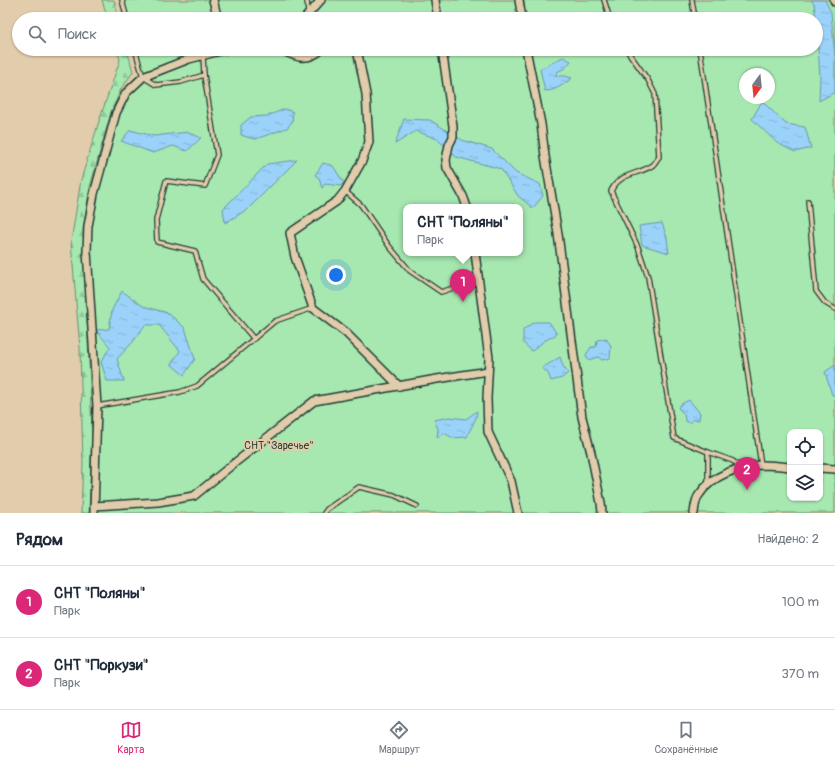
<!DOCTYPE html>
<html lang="ru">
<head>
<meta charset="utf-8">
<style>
  body { margin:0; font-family:Pangolin,sans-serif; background:#f6f6f7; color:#1f2937 }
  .controls { position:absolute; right:12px; bottom:12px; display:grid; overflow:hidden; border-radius:8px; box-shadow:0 1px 3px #0004 }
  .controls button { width:36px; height:36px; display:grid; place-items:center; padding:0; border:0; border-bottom:1px solid #e0e1e3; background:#fff; color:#1f2937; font:20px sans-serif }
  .compass { position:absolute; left:739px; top:68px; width:36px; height:36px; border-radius:50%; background:#fff; box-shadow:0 1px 3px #0004; rotate:195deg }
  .you { position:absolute; left:336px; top:275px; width:14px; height:14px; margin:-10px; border:3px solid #fff; border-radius:50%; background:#1a73e8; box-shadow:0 0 0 6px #1a73e833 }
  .badge { display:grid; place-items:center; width:26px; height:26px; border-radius:50%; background:#db2777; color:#fff; font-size:13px; font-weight:700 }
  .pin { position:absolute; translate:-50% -33px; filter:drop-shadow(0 1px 2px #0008) }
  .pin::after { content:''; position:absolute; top:21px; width:14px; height:12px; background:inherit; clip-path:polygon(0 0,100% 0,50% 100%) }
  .popup { position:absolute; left:403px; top:204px; width:120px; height:52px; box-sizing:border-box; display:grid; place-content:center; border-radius:8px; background:#fff; filter:drop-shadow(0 1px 3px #0005); font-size:13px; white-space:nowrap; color:#747a83 }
  .popup b { font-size:15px; color:#1f2937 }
  .popup::after { content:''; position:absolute; left:50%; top:100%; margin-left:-8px; border:8px solid transparent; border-top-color:#fff }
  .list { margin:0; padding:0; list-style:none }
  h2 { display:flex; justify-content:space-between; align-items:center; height:52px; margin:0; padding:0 16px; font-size:17px }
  h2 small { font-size:13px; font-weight:400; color:#747a83 }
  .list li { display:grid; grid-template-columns:26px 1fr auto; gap:12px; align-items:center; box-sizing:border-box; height:72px; padding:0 16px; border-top:1px solid #e0e1e3 }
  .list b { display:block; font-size:15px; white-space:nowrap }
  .list p { margin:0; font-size:13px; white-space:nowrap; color:#747a83 }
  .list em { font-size:13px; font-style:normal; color:#747a83 }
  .icon { flex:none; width:22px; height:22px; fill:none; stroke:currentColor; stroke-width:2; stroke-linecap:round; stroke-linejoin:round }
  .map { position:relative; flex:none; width:835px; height:513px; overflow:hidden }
  .search { position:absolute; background:#fff; box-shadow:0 1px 3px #0004; left:12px; right:12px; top:12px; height:44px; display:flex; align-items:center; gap:10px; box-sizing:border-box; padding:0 14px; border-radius:22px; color:#747a83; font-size:15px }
  .sheet { height:196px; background:#fff }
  nav { display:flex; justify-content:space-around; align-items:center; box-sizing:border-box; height:56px; border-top:1px solid #e0e1e3; background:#fff; font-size:11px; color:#747a83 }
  nav a { display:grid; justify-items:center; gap:2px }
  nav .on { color:#db2777 }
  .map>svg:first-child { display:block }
  .forest { fill:url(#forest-firs); stroke:#639272 }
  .garden { fill:#a7e8b1; stroke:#639272; fill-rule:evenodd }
  .water { fill:url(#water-ripples); stroke:#6996aa }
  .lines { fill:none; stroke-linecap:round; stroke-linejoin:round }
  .service-casing { stroke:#1f3d34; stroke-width:6 }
  .minor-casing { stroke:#1f3d34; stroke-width:10 }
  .service { stroke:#e1ccab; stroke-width:3.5 }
  .minor { stroke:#e1ccab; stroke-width:7 }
  .labels { text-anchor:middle; stroke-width:4; stroke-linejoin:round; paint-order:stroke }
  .park-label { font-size:11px; fill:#26463a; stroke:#e1ccab }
</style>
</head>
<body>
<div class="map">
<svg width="835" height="513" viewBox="0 0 835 513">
  <defs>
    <pattern id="forest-firs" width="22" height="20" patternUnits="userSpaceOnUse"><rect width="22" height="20" fill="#a7e8b1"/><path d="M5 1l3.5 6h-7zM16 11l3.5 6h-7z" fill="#8fc899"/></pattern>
    <pattern id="water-ripples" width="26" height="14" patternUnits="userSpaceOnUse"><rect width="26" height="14" fill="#9ad2f9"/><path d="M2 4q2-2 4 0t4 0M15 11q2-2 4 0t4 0" fill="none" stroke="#84b5d6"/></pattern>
  </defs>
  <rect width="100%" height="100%" fill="#e1ccab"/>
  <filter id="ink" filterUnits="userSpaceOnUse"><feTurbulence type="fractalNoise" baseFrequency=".025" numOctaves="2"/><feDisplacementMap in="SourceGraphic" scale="8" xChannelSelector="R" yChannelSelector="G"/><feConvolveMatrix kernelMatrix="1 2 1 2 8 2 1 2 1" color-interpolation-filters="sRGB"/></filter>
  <g filter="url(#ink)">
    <g class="forest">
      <path d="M102,0H114L119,19H108Z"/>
      <path d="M117,49H127L133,72L121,89L111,112L90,187L83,229L92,431L89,513H81L83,463L80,348L71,242L81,180L100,118L120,60Z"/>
    </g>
    <path class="garden" d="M122,0H835V513H94L96,463L87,251L94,194L126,93L143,77L135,49H816V19H127ZM745,74H769V98H745ZM406,207H520V253H406ZM790,432H820V498H790Z"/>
    <g class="water">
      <path d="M811,0H825L831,12L835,57V92L819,101L820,76L816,19L814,4Z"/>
      <path d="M563,57L571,61L565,68L557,72L556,76H565L572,78C564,84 556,91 545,91L540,69Z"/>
      <path d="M762,101L786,124L805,127L811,148L795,152L777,143L752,119Z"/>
      <path d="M285,109L293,112L292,122L287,128L256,139L250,138L241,135V125L251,117L267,116Z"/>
      <path d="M404,119L430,120L462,140L492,149L516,173L540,184L543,196L533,208L518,196L501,169L456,157L437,139L416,131L395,144Z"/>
      <path d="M130,130L154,136L188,132L201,138L187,151L173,146L153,153L121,141Z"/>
      <path d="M297,160L248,209L225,223L223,209L267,164Z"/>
      <path d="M323,163L333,166L344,183L340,186L325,184L322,188L319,178L315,175Z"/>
      <path d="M662,223L667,238L669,253L642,245L639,226Z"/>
      <path d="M122,291L143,306L168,313L185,328L195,359L184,375L171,364L180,351L159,325H145L133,342L117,359L124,381H107L101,362L110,347L96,330L109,329L112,310Z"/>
      <path d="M534,322H549L557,334L544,341L532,351L523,343V330Z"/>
      <path d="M606,338L611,346L610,358L602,360L598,357L588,360L586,355L591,347H596L597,340Z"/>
      <path d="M560,357L563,366L568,373L562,378L551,381L548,373L542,368Z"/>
      <path d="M835,365V395H832L825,372Z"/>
      <path d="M689,400L700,413L699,420L694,419L689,423L685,421L684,414L678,408L681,404Z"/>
      <path d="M477,411C477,420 470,428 467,437L453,438L444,433L437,438L438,429L434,420L450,417L466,419Z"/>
    </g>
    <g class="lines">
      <g class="service-casing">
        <g id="service">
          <path d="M122,0L127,19"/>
          <path d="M307,0L308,13"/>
          <path d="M604,0L610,19"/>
          <path d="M692,0L695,19"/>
          <path d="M135,49L143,77L156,85L181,82L204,75"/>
          <path d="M626,49L648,80L655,94L659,157C657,159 655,163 653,165C639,175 620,172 611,191L638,247L648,277L674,438L708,452L733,461L740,467"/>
          <path d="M700,49L761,465"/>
          <path d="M203,56L204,75L217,155L205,186L166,181L156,220L157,242L195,251L203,279L254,339"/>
          <path d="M345,191L361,205L389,246L410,271L441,292L478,280"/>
          <path d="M808,201L816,291L825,303L835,309"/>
          <path d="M97,406L180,392L197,386L275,321L313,308"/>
          <path d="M708,484V452"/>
          <path d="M324,513L327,509L359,487L394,495L417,506"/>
        </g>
      </g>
      <g class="minor-casing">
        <g id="minor">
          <path d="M213,0L218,19"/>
          <path d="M435,0L438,19"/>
          <path d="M519,0L522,19"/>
          <path d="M834,0L835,2"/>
          <path d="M304,19L321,0"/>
          <path d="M280,49C296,58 308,62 322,49"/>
          <path d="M357,49L366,94L369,142L362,161L345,191L337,201L290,233L295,257L313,308L346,333L399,386"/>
          <path d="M442,49L453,126V137L449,145L446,160L447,168L463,196L467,207"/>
          <path d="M526,49L541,124L545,156L558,234L582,417L591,453L601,503L602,513"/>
          <path d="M475,253L489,358L487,398L488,432L511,481L518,513"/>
          <path d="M820,468L835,469"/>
          <path d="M94,506L158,502L194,496L232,465L314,401L437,379L488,371"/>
          <path d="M94,513L97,406L87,251L88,226L94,194L116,113L126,93L143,77L189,59L228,49"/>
          <path d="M694,513C695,507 695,500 699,495C712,475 739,466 762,465C771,465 781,466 790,467"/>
        </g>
      </g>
      <use href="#service" class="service"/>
      <use href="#minor" class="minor"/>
    </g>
  </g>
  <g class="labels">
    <g class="park-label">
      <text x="279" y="449">СНТ "Заречье"</text>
    </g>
  </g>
</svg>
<div class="controls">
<button><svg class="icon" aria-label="locate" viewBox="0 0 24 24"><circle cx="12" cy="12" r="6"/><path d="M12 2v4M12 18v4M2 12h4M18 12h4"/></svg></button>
<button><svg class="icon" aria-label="layers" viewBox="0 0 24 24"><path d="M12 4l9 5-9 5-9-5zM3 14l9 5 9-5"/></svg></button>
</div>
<svg class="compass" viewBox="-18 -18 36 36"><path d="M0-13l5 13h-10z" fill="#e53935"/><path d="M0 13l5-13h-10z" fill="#747a83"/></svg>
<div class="you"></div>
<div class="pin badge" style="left:463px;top:302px">1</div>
<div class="popup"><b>СНТ &quot;Поляны&quot;</b>Парк</div>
<div class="pin badge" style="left:747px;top:490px">2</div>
<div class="search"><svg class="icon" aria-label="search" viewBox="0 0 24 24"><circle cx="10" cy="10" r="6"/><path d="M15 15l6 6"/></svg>Поиск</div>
</div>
<section class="sheet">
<h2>Рядом<small>Найдено: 2</small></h2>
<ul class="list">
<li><span class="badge">1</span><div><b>СНТ &quot;Поляны&quot;</b><p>Парк</p></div><em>100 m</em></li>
<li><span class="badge">2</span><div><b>СНТ &quot;Поркузи&quot;</b><p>Парк</p></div><em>370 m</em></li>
</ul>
</section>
<nav>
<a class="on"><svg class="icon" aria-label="map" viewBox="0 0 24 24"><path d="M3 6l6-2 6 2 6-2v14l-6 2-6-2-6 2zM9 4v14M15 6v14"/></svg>Карта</a>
<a><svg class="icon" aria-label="directions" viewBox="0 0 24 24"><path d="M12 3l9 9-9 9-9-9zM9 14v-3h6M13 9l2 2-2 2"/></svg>Маршрут</a>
<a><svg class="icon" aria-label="saved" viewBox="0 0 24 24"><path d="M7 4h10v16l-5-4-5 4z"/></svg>Сохранённые</a>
</nav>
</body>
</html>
